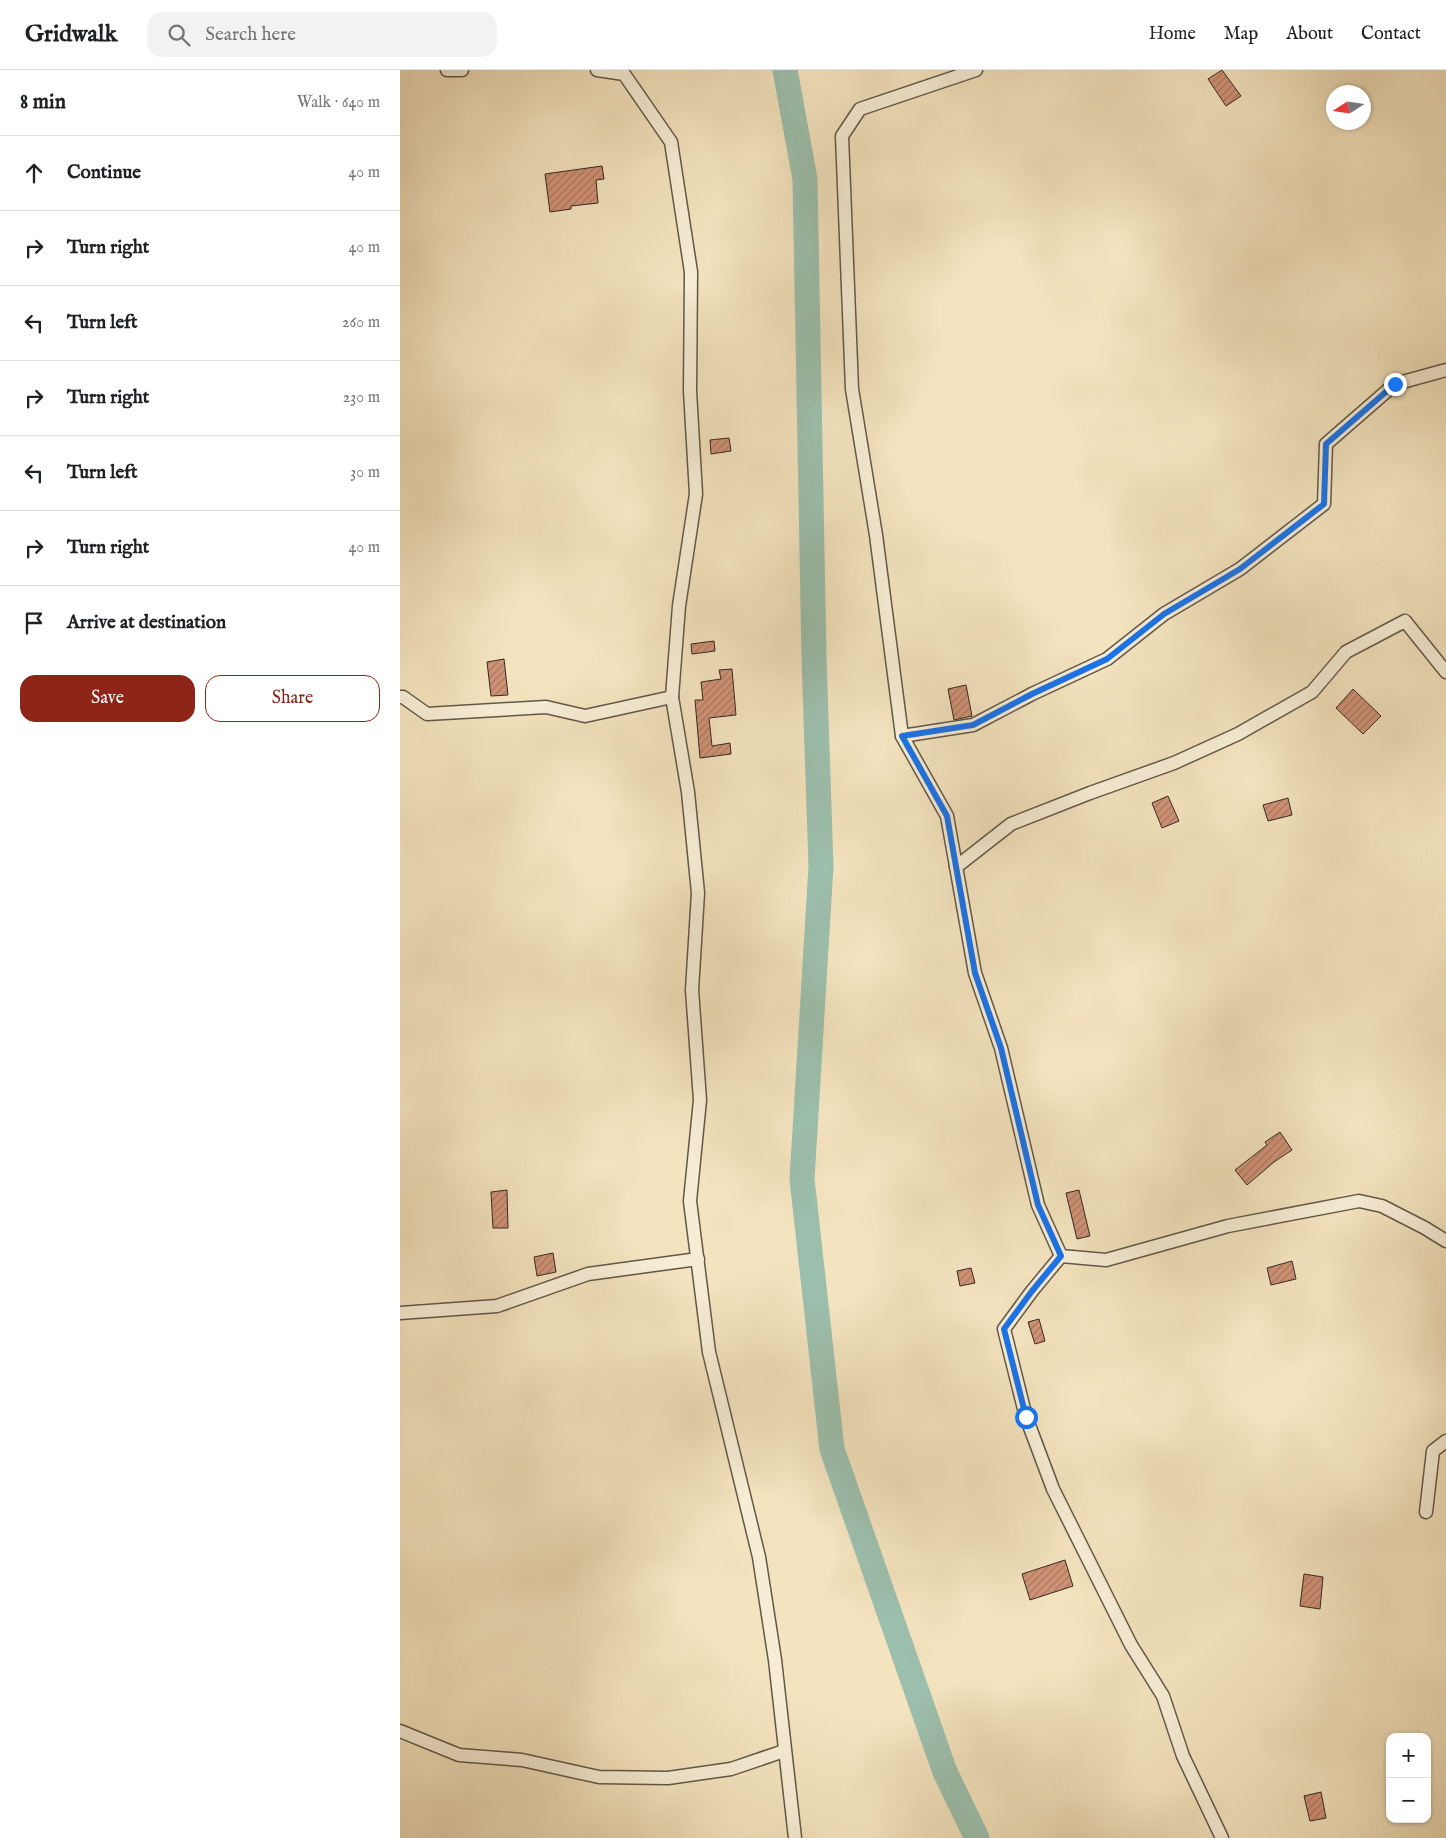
<!DOCTYPE html>
<html lang="en">
<head>
<meta charset="utf-8">
<style>
  body { margin:0; font-family:"IM FELL English",serif; background:#f2f2f2; color:#202124 }
  .controls { position:absolute; right:15px; bottom:15px; display:grid; overflow:hidden; border-radius:10px; box-shadow:0 1px 4px #0004 }
  .controls button { width:45px; height:45px; display:grid; place-items:center; padding:0; border:0; border-bottom:1px solid #e0e0e0; background:#fff; color:#202124; font:25px sans-serif }
  .compass { position:absolute; left:926px; top:15px; width:45px; height:45px; border-radius:50%; background:#fff; box-shadow:0 1px 4px #0004; rotate:258deg }
  .stop { position:absolute; width:15px; height:15px; margin:-11px; border:4px solid #1a73e8; border-radius:50%; background:#fff }
  .stop.end { background:#1a73e8; border-color:#fff; box-shadow:0 1px 5px #0008 }
  .list { margin:0; padding:0; list-style:none }
  h2 { display:flex; justify-content:space-between; align-items:center; height:65px; margin:0; padding:0 20px; font-size:21px }
  h2 small { font-size:16px; font-weight:400; color:#757577 }
  .list li { display:grid; grid-template-columns:32px 1fr auto; gap:15px; align-items:center; box-sizing:border-box; height:75px; padding:0 20px; border-top:1px solid #e0e0e0 }
  .list b { display:block; font-size:19px; white-space:nowrap }
  .list em { font-size:16px; font-style:normal; color:#757577 }
  .actions { display:flex; gap:10px; padding:15px 20px }
  .actions a { flex:1; padding:11px 0; border:1px solid #8f2418; border-radius:15px; text-align:center; font-size:18px; color:#8f2418 }
  .actions .main { background:#8f2418; color:#fff }
  .icon { flex:none; width:28px; height:28px; fill:none; stroke:currentColor; stroke-width:2; stroke-linecap:round; stroke-linejoin:round }
  .map { position:relative; flex:none; width:1046px; height:1768px; overflow:hidden }
  header { display:flex; align-items:center; gap:30px; box-sizing:border-box; height:70px; padding:0 25px; background:#fff; border-bottom:1px solid #e0e0e0 }
  header strong { font-size:24px }
  nav { display:flex; gap:28px; margin-inline-start:auto; font-size:18px }
  .search { width:350px; height:45px; background:#f2f2f2; display:flex; align-items:center; gap:12px; box-sizing:border-box; padding:0 18px; border-radius:15px; color:#757577; font-size:19px }
  main { display:flex }
  aside { flex:1; background:#fff }
  .map>svg:first-child { display:block }
  .lines { fill:none; stroke-linecap:round; stroke-linejoin:round }
  .river { stroke:#9cbfad; stroke-width:25 }
  .building { fill:url(#building-hatch); stroke:#312a20 }
  .street-casing { stroke:#625848; stroke-width:15 }
  .street { stroke:#f7edd5; stroke-width:12 }
  .route { stroke:#1a73e8; stroke-width:6 }
</style>
</head>
<body>
<header>
<strong>Gridwalk</strong>
<div class="search"><svg class="icon" aria-label="search" viewBox="0 0 24 24"><circle cx="10" cy="10" r="6"/><path d="M15 15l6 6"/></svg>Search here</div>
<nav><a>Home</a><a>Map</a><a>About</a><a>Contact</a></nav>
</header>
<main>
<aside>
<h2>8 min<small>Walk · 640 m</small></h2>
<ul class="list">
<li><svg class="icon" aria-label="ahead" viewBox="0 0 24 24"><path d="M12 20V5M6 11l6-6 6 6"/></svg><div><b>Continue</b></div><em>40 m</em></li>
<li><svg class="icon" aria-label="right" viewBox="0 0 24 24"><path d="M7 20v-9h11M14 6l5 5-5 5"/></svg><div><b>Turn right</b></div><em>40 m</em></li>
<li><svg class="icon" aria-label="left" viewBox="0 0 24 24"><path d="M17 20v-9H6M10 6l-5 5 5 5"/></svg><div><b>Turn left</b></div><em>260 m</em></li>
<li><svg class="icon" aria-label="right" viewBox="0 0 24 24"><path d="M7 20v-9h11M14 6l5 5-5 5"/></svg><div><b>Turn right</b></div><em>230 m</em></li>
<li><svg class="icon" aria-label="left" viewBox="0 0 24 24"><path d="M17 20v-9H6M10 6l-5 5 5 5"/></svg><div><b>Turn left</b></div><em>30 m</em></li>
<li><svg class="icon" aria-label="right" viewBox="0 0 24 24"><path d="M7 20v-9h11M14 6l5 5-5 5"/></svg><div><b>Turn right</b></div><em>40 m</em></li>
<li><svg class="icon" aria-label="arrive" viewBox="0 0 24 24"><path d="M6 21V4h12l-3 4 3 4H6"/></svg><div><b>Arrive at destination</b></div></li>
</ul>
<div class="actions"><a class="main">Save</a><a>Share</a></div>
</aside>
<div class="map">
<svg width="1046" height="1768" viewBox="0 0 1046 1768">
  <defs>
    <pattern id="building-hatch" width="6" height="6" patternUnits="userSpaceOnUse" patternTransform="scale(1.25)"><rect width="6" height="6" fill="#d19377"/><path d="M-1 1l2-2M0 6l6-6M5 7l2-2" fill="none" stroke="#aa7861"/></pattern>
  </defs>
  <rect width="100%" height="100%" fill="#f3e3be"/>
  <filter id="stains"><feTurbulence type="fractalNoise" baseFrequency=".004" numOctaves="4"/><feColorMatrix values="0 0 0 0 .2 0 0 0 0 .09 0 0 0 0 .02 0 0 0 .5 -.17"/></filter>
  <radialGradient id="worn" r=".72"><stop offset=".6" stop-color="#630" stop-opacity="0"/><stop offset="1" stop-color="#630" stop-opacity=".3"/></radialGradient>
  <g class="lines">
    <path class="river" d="M385,0L405,109L414,588L421,796L402,1109L432,1379L545,1702L577,1768"/>
  </g>
  <g class="building">
    <path d="M822,0L841,26L826,36L808,9Z"/>
    <path d="M202,96L204,109L196,110L198,133L171,136V139L150,142L145,104Z"/>
    <path d="M329,368L331,381L311,384L310,370Z"/>
    <path d="M314,571L315,581L292,584L291,574Z"/>
    <path d="M104,589L108,625L91,626L87,592Z"/>
    <path d="M332,599L336,645L309,648L312,676L330,673L331,684L300,688L295,630H303L301,612L321,609L319,600Z"/>
    <path d="M566,615L572,646L554,650L548,619Z"/>
    <path d="M953,619L981,646L963,664L936,638Z"/>
    <path d="M768,726L779,751L762,758L752,733Z"/>
    <path d="M888,728L892,745L868,751L863,735Z"/>
    <path d="M880,1062L892,1080L874,1092L847,1115L835,1100L867,1075L865,1072Z"/>
    <path d="M107,1120L108,1158H93L91,1122Z"/>
    <path d="M679,1120L690,1166L677,1169L666,1123Z"/>
    <path d="M153,1183L156,1202L137,1206L134,1187Z"/>
    <path d="M892,1191L896,1209L871,1215L867,1198Z"/>
    <path d="M571,1198L575,1213L560,1216L557,1201Z"/>
    <path d="M639,1249L645,1271L635,1274L628,1252Z"/>
    <path d="M665,1490L673,1516L630,1530L622,1504Z"/>
    <path d="M904,1504L923,1507L920,1539L900,1536Z"/>
    <path d="M921,1722L926,1748L910,1751L904,1726Z"/>
  </g>
  <g class="lines">
    <g class="street-casing">
      <g id="street">
        <path d="M47,0H62"/>
        <path d="M197,0L224,4L271,72L291,202L290,321L296,424L279,536L272,627L288,722L298,823L292,920L300,1030L290,1131L309,1282L359,1487L375,1590L395,1768"/>
        <path d="M576,0L460,39L442,66L452,319L476,465L502,666L547,746L575,903L601,978L638,1135L661,1186L706,1190L828,1156L959,1131L982,1136L1025,1158L1046,1171"/>
        <path d="M0,627H3L27,644L146,637L185,646L272,627"/>
        <path d="M502,666L573,655L632,624L707,589L764,544L840,499L924,434L926,374L995,314L1046,300"/>
        <path d="M556,797L611,754L690,723L774,693L838,664L912,622L946,582L1005,551L1046,602"/>
        <path d="M661,1186L632,1221L604,1259L626,1347L653,1419L731,1575L763,1626L783,1686L822,1768"/>
        <path d="M0,1243L97,1236L188,1204L298,1189"/>
        <path d="M1026,1442L1033,1381L1046,1371"/>
        <path d="M0,1661L59,1685L122,1690L199,1707L268,1708L331,1699L384,1681"/>
      </g>
    </g>
    <use href="#street" class="street"/>
  </g>
  <g class="lines">
    <path class="route" d="M626,1347L604,1259L632,1221L661,1186L638,1135L601,978L575,903L547,746L502,666L573,655L632,624L707,589L764,544L840,499L924,434L926,374L995,314"/>
  </g>
  <rect width="100%" height="100%" filter="url(#stains)"/>
  <rect width="100%" height="100%" fill="url(#worn)"/>
</svg>
<div class="controls">
<button>+</button>
<button>−</button>
</div>
<svg class="compass" viewBox="-18 -18 36 36"><path d="M0-13l5 13h-10z" fill="#e53935"/><path d="M0 13l5-13h-10z" fill="#757577"/></svg>
<div class="stop" style="left:626px;top:1347px"></div>
<div class="stop end" style="left:995px;top:314px"></div>
</div>
</main>
</body>
</html>
